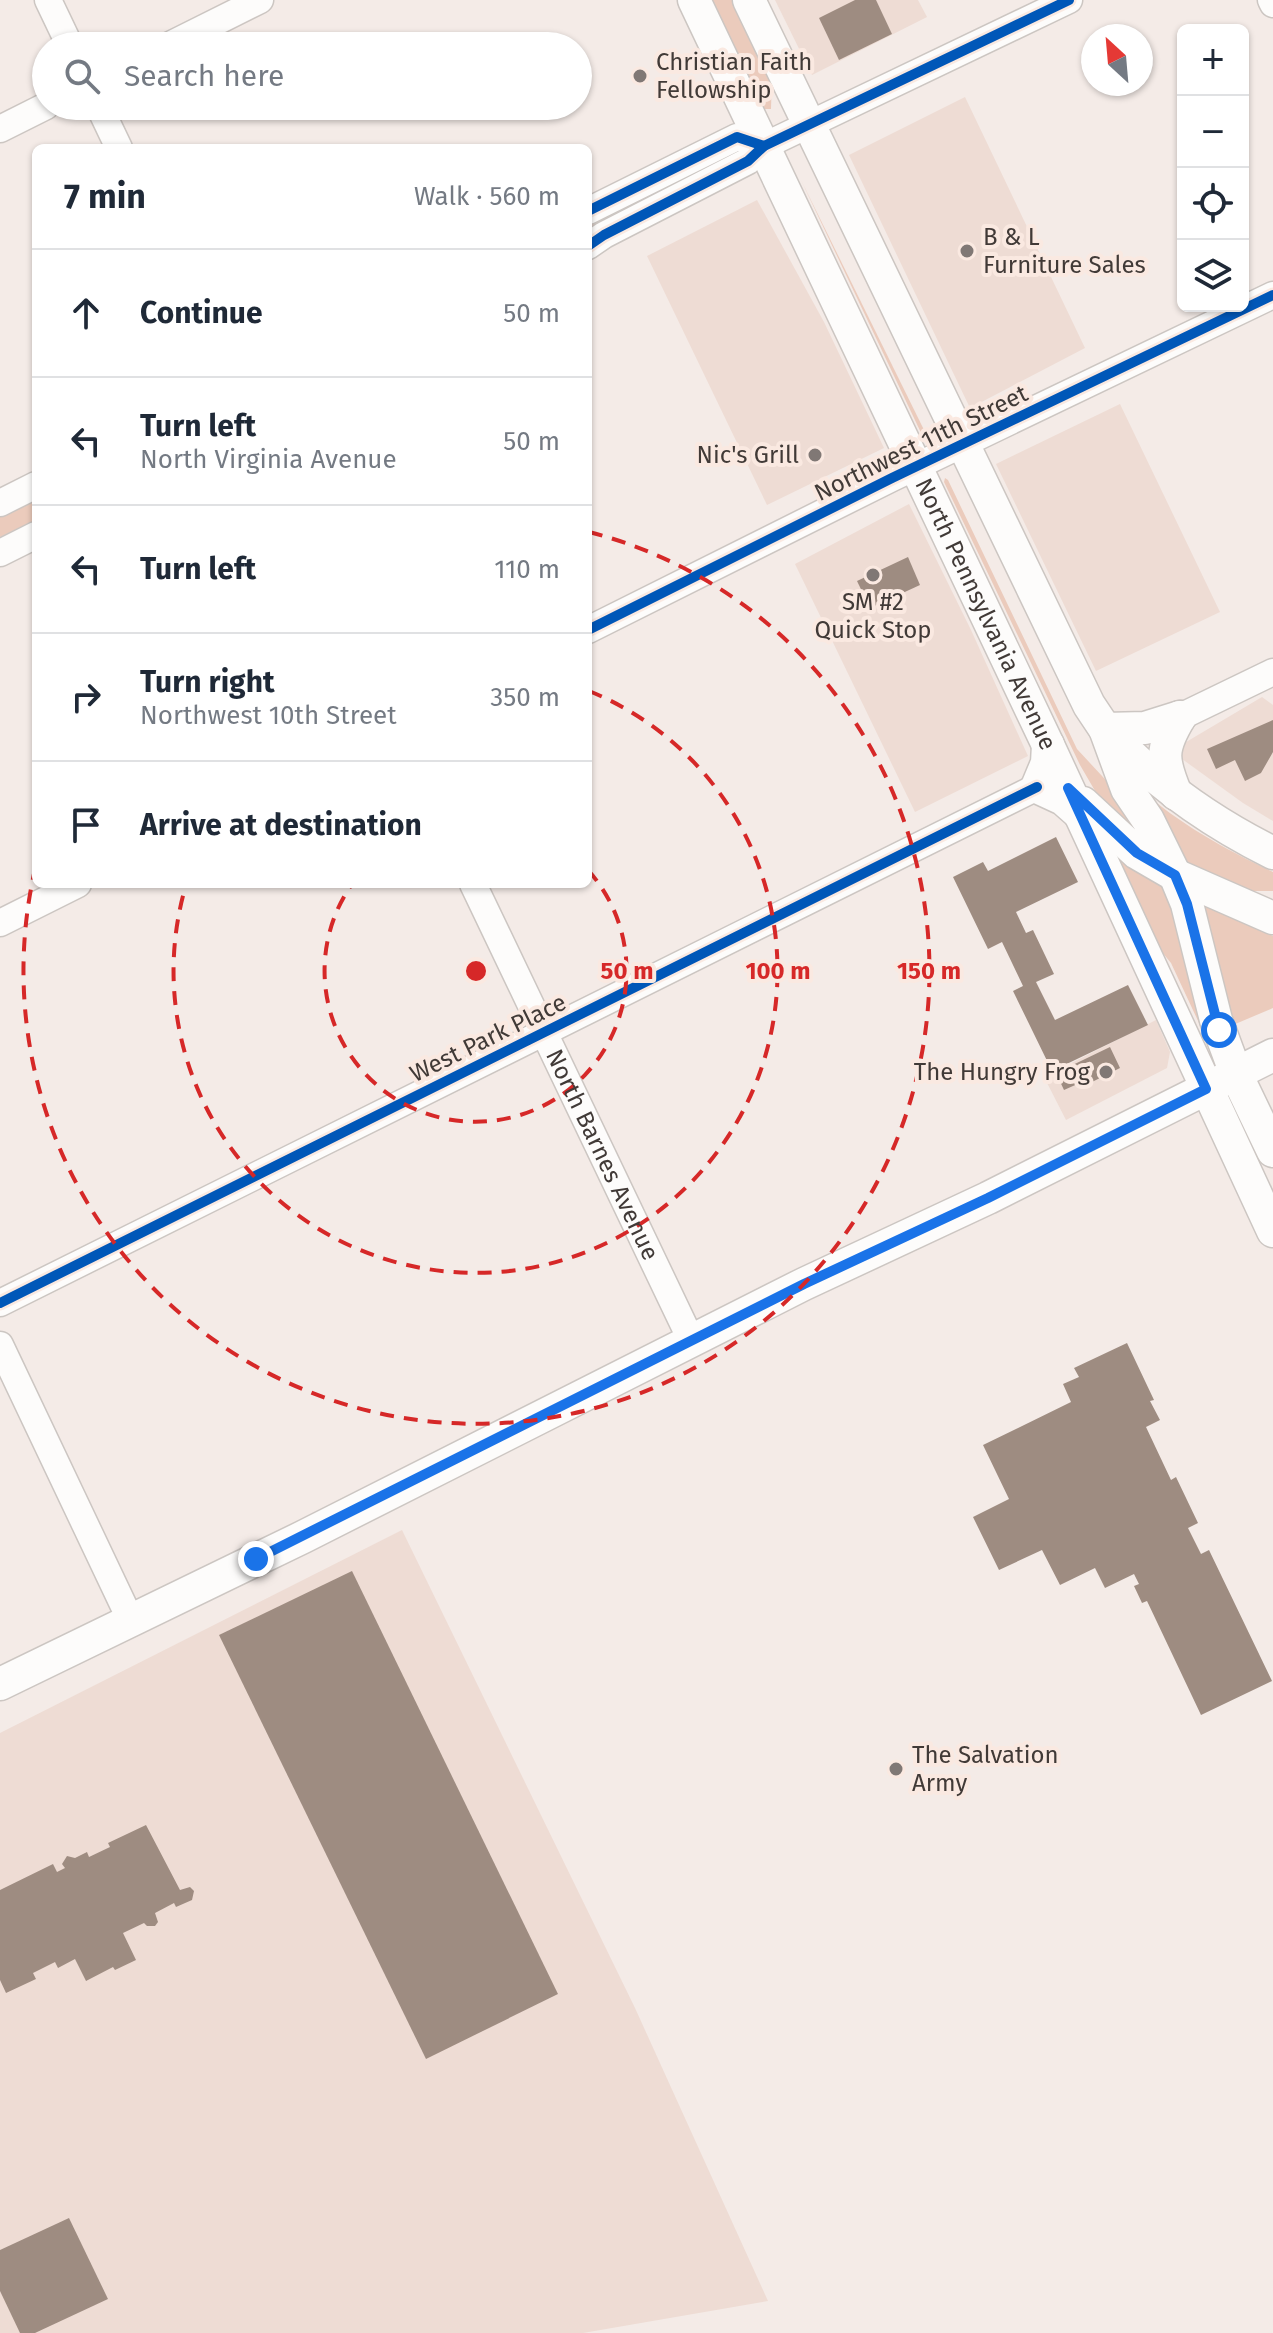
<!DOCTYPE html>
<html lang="en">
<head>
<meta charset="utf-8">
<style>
  body { margin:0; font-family:"Fira Sans",sans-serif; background:#f2f2f3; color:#1f2937 }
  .controls { position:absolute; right:24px; top:24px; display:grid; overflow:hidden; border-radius:12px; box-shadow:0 2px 6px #0004 }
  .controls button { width:72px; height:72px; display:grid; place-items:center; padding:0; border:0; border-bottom:2px solid #e0e1e3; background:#fff; color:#1f2937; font:40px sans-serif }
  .compass { position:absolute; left:1081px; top:24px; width:72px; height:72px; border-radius:50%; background:#fff; box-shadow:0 2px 6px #0004; rotate:334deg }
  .stop { position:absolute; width:24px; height:24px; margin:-18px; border:6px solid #1a73e8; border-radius:50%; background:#fff }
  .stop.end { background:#1a73e8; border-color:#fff; box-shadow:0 2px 8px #0008 }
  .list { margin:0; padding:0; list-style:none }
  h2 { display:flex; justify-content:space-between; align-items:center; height:104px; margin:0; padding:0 32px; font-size:34px }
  h2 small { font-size:26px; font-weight:400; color:#747a83 }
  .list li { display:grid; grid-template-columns:52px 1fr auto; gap:24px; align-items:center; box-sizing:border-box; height:128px; padding:0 32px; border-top:2px solid #e0e1e3 }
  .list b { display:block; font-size:30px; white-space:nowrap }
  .list p { margin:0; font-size:26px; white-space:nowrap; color:#747a83 }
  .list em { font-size:26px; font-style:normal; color:#747a83 }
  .icon { flex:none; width:44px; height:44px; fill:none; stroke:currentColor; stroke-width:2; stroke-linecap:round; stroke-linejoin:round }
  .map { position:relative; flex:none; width:1273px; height:2333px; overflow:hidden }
  .search { position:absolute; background:#fff; box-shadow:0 2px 6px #0004; left:32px; top:32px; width:560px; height:88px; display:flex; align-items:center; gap:20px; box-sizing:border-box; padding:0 28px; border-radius:44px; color:#747a83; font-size:30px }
  .panel { position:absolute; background:#fff; box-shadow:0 2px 6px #0004; left:32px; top:144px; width:560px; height:744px; border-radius:12px }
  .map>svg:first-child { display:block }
  .built { fill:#eedcd4 }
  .green { fill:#ebcbbc }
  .building { fill:#9e8c81 }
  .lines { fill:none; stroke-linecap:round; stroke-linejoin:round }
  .minor-casing { stroke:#ccc6c2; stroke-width:29 }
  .major-casing { stroke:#ccc6c2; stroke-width:35 }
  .minor { stroke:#fdfcfb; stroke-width:26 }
  .major { stroke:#fdfcfb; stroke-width:32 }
  .cycleway-casing { stroke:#fae9e1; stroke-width:15 }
  .cycleway { stroke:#0057b8; stroke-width:10 }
  .route { stroke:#1a73e8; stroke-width:10 }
  .ring { fill:none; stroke:#d62828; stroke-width:4; stroke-dasharray:14 10 }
  .poi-dot { fill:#807875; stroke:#fae9e1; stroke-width:3 }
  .labels { text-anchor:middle; stroke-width:8; stroke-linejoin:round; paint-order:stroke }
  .poi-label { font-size:24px; fill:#413a37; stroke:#fae9e1; text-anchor:start }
  .street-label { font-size:24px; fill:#413a37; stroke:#fae9e1 }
  .centre { fill:#d62828; stroke:#fae9e1; stroke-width:4 }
  .ring-label { font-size:24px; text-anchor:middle; font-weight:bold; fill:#d62828; stroke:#fae9e1; stroke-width:8; stroke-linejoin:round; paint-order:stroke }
</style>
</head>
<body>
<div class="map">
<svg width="1273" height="2333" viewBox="0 0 1273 2333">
  <rect width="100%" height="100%" fill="#f4ebe7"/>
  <g class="built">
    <path d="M775,0H918L927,17L812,75Z"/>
    <path d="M965,97L1085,348L970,408L849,155Z"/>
    <path d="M757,200L824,322L884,448L767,505L647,256Z"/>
    <path d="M1120,404L1220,612L1096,671L996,464Z"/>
    <path d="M909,504L971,630L1028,756L915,812L795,564Z"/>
    <path d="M1262,697L1273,705V821L1243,803L1171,751Z"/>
    <path d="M1156,1020L1170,1052L1167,1068L1066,1120L1044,1077Z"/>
    <path d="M402,1530L635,2008L768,2301L583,2333H0V1733Z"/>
  </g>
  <g class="green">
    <path d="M705,0H736L772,76L771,109H763Z"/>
    <path d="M741,155L588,235V224L721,158Z"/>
    <path d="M801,180L926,434V438L923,437Z"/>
    <path d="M945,478L948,480L1077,749L1115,790L1147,843L1098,796L1080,765L944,482Z"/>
    <path d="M36,499V520L0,537V517Z"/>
    <path d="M1139,788C1179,824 1225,849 1273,872V891H1252L1194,874Z"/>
    <path d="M1110,848L1167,884L1209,1037L1206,1038L1171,963L1148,935Z"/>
    <path d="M1199,904L1273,936V1008L1233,1025Z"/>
  </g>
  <g class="building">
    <path d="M855,0H876L892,34L839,60L819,18Z"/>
    <path d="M908,557L920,585L870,608L857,581Z"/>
    <path d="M1273,720V752L1261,773L1245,781L1235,760L1216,769L1207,749Z"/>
    <path d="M1056,837L1078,882L1016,912L1026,933L1033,930L1054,974L1036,982L1055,1020L1128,985L1148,1025L1052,1071L1013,991L1023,986L1002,942L988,949L953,877L983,862L988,871Z"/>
    <path d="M1110,1047L1120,1068L1084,1086L1082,1082L1064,1090L1056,1073Z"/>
    <path d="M1127,1343L1154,1400L1150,1401L1160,1420L1146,1427L1171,1480L1176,1477L1198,1523L1188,1528L1201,1554L1209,1550L1272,1681L1201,1715L1147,1601L1142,1603L1134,1586L1139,1584L1134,1574L1105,1588L1095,1568L1060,1585L1042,1550L999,1570L973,1517L1009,1499L983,1445L1071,1402L1063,1384L1079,1377L1074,1368Z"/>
    <path d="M352,1571L558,1994L426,2059L219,1635Z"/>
    <path d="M146,1825L180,1890L190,1887L194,1891L192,1900L176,1907L174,1903L155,1913L158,1922L155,1926H147L144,1923L123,1933L136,1960L115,1970L113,1967L86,1981L75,1959L58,1968L55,1962L33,1973L36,1979L6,1993L0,1980V1890L53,1864L57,1872L65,1868L62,1864L67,1856L75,1858L87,1852L89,1857L110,1847L108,1843Z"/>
    <path d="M69,2218L108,2299L35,2333H20L0,2291V2250Z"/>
  </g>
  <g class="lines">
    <g class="minor-casing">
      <g id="minor">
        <path d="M48,0L70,46"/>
        <path d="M1271,0L1273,4"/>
        <path d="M168,46L260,0"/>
        <path d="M99,106L119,148"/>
        <path d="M0,129L46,106"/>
        <path d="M588,211L737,137L764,146"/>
        <path d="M588,246L604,235L748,161L764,146L1069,0"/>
        <path d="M0,503L36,485"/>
        <path d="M0,553L36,535"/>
        <path d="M588,630L892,478L1273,295"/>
        <path d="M1180,717L1273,672"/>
        <path id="s1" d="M473,884L691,1340"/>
        <path d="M0,923L78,884"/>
        <path d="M0,1303L1037,787"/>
        <path d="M0,1345L130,1619"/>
      </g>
    </g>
    <g class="major-casing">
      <g id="major">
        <path id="s2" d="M694,0L1048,745L1273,1231"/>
        <path d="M749,0L1089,705L1105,729L1127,789L1148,820L1175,875L1187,904L1216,1020L1236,1074L1273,1151"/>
        <path d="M1105,729L1145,728L1180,717"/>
        <path d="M1113,737C1159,786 1213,823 1273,853"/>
        <path d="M1048,745L1047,763L1037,787L1063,799L1080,814"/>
        <path d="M1176,794C1162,760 1160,750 1180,717"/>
        <path d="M1083,803L1137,853L1175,875L1273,918"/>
        <path d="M0,1684L303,1537L804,1284L988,1198L1273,1055"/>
      </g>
    </g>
    <use href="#minor" class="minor"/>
    <use href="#major" class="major"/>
    <g class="cycleway-casing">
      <g id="cycleway">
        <path d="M588,211L737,137L764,146"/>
        <path d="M588,246L604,235L748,161L764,146L1069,0"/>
        <path d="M588,630L892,478L1273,295"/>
        <path d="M0,1303L1037,787"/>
      </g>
    </g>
    <use href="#cycleway" class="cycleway"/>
  </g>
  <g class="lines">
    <path class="route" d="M256,1559L804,1284L988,1198L1206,1089L1068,788L1137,853L1175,875L1187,904L1219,1030"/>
  </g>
  <g class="ring">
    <path d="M588 870A151 151 0 1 1 352 884"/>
    <path d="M589 691A302 302 0 1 1 186 885"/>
    <path d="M589 532A453 453 0 1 1 36 865"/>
  </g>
  <g class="poi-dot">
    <circle cx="640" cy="76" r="8"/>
    <circle cx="967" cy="251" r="8"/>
    <circle cx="815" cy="455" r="8"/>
    <circle cx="873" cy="575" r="8"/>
    <circle cx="1106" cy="1072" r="8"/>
    <circle cx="896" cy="1769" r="8"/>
  </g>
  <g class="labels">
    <g class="poi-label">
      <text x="656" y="70">Christian Faith<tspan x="656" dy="28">Fellowship</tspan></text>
      <text x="983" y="245">B &amp; L<tspan x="983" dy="28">Furniture Sales</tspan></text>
      <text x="799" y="463" text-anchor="end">Nic's Grill</text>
      <text x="873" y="610" text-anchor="middle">SM #2<tspan x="873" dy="28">Quick Stop</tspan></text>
      <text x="1090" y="1080" text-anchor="end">The Hungry Frog</text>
      <text x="912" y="1763">The Salvation<tspan x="912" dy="28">Army</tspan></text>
    </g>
    <g class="street-label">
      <text transform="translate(921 443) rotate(-26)" y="8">Northwest 11th Street</text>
      <text dy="8" stroke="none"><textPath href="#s2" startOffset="680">North Pennsylvania Avenue</textPath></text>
      <text transform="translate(488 1038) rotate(-26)" y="8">West Park Place</text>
      <text dy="8" stroke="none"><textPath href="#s1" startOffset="300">North Barnes Avenue</textPath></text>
    </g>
  </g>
  <circle cx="476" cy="971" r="12" class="centre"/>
  <g class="ring-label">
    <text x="627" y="979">50 m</text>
    <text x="778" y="979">100 m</text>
    <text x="929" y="979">150 m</text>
  </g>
</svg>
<div class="controls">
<button>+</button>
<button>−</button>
<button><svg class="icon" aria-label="locate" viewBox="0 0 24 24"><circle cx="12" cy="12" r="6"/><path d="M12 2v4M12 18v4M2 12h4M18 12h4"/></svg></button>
<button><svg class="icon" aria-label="layers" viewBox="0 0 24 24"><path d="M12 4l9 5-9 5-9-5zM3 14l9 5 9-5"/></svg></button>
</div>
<svg class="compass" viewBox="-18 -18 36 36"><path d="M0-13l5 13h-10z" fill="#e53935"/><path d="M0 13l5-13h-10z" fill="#747a83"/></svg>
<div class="stop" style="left:1219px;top:1030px"></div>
<div class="stop end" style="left:256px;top:1559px"></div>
<div class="search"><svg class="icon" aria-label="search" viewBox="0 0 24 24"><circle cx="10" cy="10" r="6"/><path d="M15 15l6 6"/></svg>Search here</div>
<section class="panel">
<h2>7 min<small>Walk · 560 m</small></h2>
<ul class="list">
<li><svg class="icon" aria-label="ahead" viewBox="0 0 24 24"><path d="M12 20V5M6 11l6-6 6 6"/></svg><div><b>Continue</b></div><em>50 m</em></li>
<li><svg class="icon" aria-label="left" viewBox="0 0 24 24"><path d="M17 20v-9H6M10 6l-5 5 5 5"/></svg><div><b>Turn left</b><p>North Virginia Avenue</p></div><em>50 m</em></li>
<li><svg class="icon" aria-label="left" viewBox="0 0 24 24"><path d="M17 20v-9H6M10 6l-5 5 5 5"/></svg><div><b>Turn left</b></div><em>110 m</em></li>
<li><svg class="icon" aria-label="right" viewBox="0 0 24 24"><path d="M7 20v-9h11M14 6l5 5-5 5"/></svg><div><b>Turn right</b><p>Northwest 10th Street</p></div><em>350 m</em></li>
<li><svg class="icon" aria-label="arrive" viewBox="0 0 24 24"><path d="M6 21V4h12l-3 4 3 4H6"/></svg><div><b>Arrive at destination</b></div></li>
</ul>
</section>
</div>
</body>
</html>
